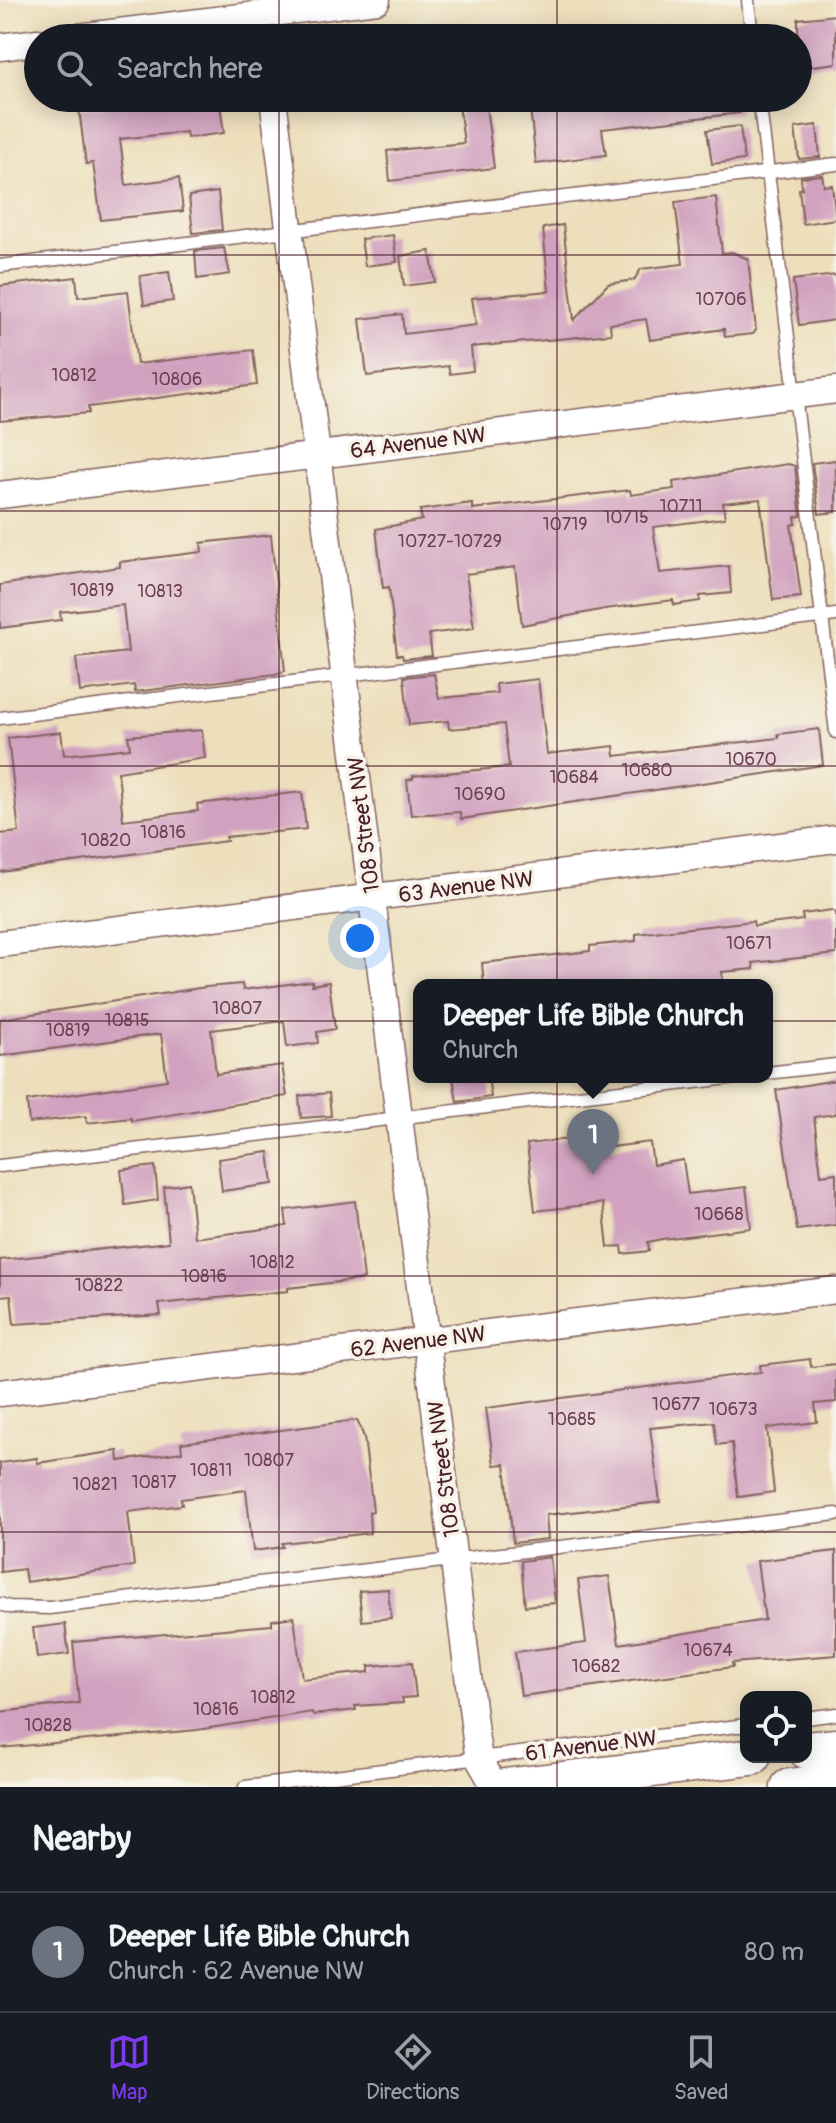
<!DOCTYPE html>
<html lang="en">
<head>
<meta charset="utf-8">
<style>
  body { margin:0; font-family:Pangolin,sans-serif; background:#20242c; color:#f1f3f6 }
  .controls { position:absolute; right:24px; bottom:24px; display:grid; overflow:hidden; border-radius:16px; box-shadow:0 4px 20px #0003 }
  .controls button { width:72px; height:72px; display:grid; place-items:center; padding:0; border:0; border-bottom:2px solid #363941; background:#171b24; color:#f1f3f6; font:40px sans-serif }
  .you { position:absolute; left:360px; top:938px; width:28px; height:28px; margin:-20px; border:6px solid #fff; border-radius:50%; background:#1a73e8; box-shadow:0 0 0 12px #1a73e833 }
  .badge { display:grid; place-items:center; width:52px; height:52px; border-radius:50%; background:#7c3aed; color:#fff; font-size:26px; font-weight:700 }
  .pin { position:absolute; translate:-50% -66px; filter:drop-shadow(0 2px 4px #0008) }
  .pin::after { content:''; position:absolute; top:42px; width:28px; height:24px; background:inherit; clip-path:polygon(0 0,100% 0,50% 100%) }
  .popup { position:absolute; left:413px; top:979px; width:360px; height:104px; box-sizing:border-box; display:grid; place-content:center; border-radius:16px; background:#171b24; filter:drop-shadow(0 2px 6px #0005); font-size:26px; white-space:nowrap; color:#9ea1a6 }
  .popup b { font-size:30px; color:#f1f3f6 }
  .popup::after { content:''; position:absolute; left:50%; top:100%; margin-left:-16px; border:16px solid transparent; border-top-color:#171b24 }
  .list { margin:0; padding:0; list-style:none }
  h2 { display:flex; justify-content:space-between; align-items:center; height:104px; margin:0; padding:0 32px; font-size:34px }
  h2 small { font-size:26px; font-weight:400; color:#9ea1a6 }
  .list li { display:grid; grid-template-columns:52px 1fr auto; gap:24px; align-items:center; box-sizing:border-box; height:120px; padding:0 32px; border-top:2px solid #363941 }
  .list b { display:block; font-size:30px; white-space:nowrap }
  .list p { margin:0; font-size:26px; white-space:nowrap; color:#9ea1a6 }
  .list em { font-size:26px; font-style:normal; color:#9ea1a6 }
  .icon { flex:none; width:44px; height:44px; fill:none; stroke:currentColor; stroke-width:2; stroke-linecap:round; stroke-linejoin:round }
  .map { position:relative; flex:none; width:836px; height:1787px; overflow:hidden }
  .search { position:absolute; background:#171b24; box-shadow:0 4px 20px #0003; left:24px; right:24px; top:24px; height:88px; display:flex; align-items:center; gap:20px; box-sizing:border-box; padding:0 28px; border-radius:44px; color:#9ea1a6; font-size:30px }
  .sheet { height:224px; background:#171b24 }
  nav { display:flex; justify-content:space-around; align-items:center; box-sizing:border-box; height:112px; border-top:2px solid #363941; background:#171b24; font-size:22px; color:#9ea1a6 }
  nav a { display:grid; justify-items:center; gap:4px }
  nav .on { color:#7c3aed }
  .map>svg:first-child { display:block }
  .building { fill:#d1a1bf }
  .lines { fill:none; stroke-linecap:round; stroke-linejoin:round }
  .lane-casing { stroke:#83625e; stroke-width:15 }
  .street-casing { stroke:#83625e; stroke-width:29 }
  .secondary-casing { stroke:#83625e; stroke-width:39 }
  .lane { stroke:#fff; stroke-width:12 }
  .street { stroke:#fff; stroke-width:26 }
  .secondary { stroke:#fff; stroke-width:36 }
  .grid { fill:none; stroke:#4a1f2b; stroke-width:2; stroke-opacity:0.55 }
  .labels { text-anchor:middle; stroke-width:7; stroke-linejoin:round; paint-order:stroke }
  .number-label { font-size:18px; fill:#6c4050 }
  .street-label { font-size:22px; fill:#4a1f2b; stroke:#f7f3e8 }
</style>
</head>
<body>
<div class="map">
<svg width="836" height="1787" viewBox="0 0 836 1787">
  <rect width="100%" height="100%" fill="#f7f3e8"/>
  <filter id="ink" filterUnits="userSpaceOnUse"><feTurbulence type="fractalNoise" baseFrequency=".0125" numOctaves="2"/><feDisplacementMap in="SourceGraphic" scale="16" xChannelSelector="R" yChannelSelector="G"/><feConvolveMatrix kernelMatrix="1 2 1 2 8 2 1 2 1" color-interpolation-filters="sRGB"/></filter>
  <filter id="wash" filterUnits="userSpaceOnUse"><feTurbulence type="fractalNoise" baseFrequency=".006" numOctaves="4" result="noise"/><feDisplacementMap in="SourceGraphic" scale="32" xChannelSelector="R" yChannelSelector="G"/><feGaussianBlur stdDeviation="1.8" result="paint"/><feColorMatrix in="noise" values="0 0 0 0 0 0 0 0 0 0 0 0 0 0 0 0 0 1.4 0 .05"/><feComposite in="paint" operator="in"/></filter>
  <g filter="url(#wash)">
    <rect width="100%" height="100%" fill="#eddfbc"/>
    <g id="blocks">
      <g class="building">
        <path d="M836,15V63L798,68V19Z"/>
        <path d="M168,98H219L224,133L187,138L186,132L120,139L126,185L179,178L183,211L101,220L93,163L86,164L79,109Z"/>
        <path d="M458,98H485L494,168L390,181L387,151L464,143Z"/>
        <path d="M529,98H739L740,113L602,129L606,155L536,164Z"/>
        <path d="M817,125L820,157L799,159L795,128Z"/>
        <path d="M740,126L744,160L712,164L707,130Z"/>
        <path d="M822,175L824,186L832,185L836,219L803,224L799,189H802L801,177Z"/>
        <path d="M218,192L222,230L193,233L189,196Z"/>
        <path d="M716,197L722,253L732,252L748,259L756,330L753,334L725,337L724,329L650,340L646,319L610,324L611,334L471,347L473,371L450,374L448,366L367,376L360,319L402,314L404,334L476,325L472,298L549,291L543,228L563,225L574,320L608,284L634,280L641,269L683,264L675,202Z"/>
        <path d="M393,235L397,262L365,266L361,239Z"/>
        <path d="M224,248L230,274L197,279L195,251Z"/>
        <path d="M430,251L435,282L404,286L400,256Z"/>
        <path d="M169,272L173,301L144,305L140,276Z"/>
        <path d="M836,275V320L799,325L793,280Z"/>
        <path d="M76,277L78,297L128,291L137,364L253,350L257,385L88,407L89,413L0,421V286Z"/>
        <path d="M836,460V512L819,514L812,463Z"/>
        <path d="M788,464L795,466L801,516L795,517L796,524L791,525L801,597L773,600L760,499L723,503L725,518L653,527L660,573L729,566L731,593L700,596V601L674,605L673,600L605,609L522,625L515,567L466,574L474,628L429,634L432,656L403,659L402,655H397L389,587L383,588L376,529L422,520L420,510L472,503V509L630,490L631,495L674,489L673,482Z"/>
        <path d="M271,535L285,671L275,674L135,692L134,685L80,692L76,658L128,652L123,605L60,612L61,620L0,628V585L120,567V562L202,552L201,543Z"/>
        <path d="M434,674L439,698L497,693L496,684L538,679L547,754L614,746L615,756L779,738L778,734L819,729L823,765L461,819L460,812L411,815L407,780L413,779V776L509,767L504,724L449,729L448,721L409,725L404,677Z"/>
        <path d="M202,730L205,758L118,772L123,820L198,811L197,804L302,792L306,829L226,837L227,841L0,872V834L19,832L8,738L61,732L64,755L130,748L128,736Z"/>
        <path d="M832,910L836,913V954L753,963L754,969L722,972L723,985H484L482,963L590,951V946L636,941V934L753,921L754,926L803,920L802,914Z"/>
        <path d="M312,981V985L329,982L335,1029L317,1032L318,1043L287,1047L284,1021L211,1030L216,1074L282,1065L287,1096L132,1121L131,1118L87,1123L86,1116L29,1123L27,1101L167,1080L161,1034L0,1056V1019L206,987L242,984L243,990Z"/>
        <path d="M453,1077H488L491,1097L457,1102Z"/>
        <path d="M836,1080V1114L814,1117L821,1175L836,1173V1225L797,1230L776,1090Z"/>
        <path d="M329,1093L331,1116L301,1118L299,1096Z"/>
        <path d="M610,1134L611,1147L650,1142L653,1165L683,1160L688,1194L746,1187L751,1228L662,1239L648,1242L649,1251L623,1254L622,1246L608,1247L603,1203L535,1211L527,1144Z"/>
        <path d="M269,1152L273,1184L222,1191L218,1159Z"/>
        <path d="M155,1166L158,1200L125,1205L121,1170Z"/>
        <path d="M189,1183L195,1238L287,1226L285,1210L355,1201L364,1279L288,1288V1291L159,1304L161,1315L14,1324L11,1295L0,1296V1260L169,1242L164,1187Z"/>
        <path d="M810,1359L811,1367L836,1364V1402L815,1404L817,1422L767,1428L774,1492L738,1497L732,1443L717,1445L714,1422L650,1428L660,1502L546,1515L548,1539L513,1543L505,1464L494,1465L486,1408L761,1372L760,1365Z"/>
        <path d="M357,1420L364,1437L373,1511L369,1512L370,1533L282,1543L283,1547L253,1551L246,1490L181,1499L182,1505L128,1512L134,1566L26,1582L24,1569L0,1572V1463L37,1458V1463L118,1451L119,1461L182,1452L181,1443Z"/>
        <path d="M836,1551V1655L732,1663L733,1667L521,1696L515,1652L586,1643L578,1580L609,1576L619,1644L765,1620L757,1561Z"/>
        <path d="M550,1557L555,1603L525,1606L521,1561Z"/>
        <path d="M388,1589L391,1618L362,1621L359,1591Z"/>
        <path d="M294,1617L302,1679L369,1672V1666L412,1662L416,1697L402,1698L403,1703L355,1706L356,1710L313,1715L312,1712L197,1730L0,1748V1712L79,1703L73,1642L272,1625V1620Z"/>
        <path d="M65,1624L69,1654L37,1658L33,1628Z"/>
      </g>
    </g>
  </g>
  <g filter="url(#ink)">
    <use href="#blocks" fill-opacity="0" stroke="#83625e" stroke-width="2"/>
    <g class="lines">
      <g class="lane-casing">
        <g id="lane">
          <path d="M748,0L752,38"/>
          <path d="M759,98L836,732"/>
          <path d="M0,266L836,164"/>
          <path d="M0,718L836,615"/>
          <path d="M767,1073L836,1065"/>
          <path d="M0,1166L736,1077"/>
          <path d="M0,1604L9,1607L49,1608L836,1514"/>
          <path d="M806,1718L836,1714"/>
          <path d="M245,1787L746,1725"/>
        </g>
      </g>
      <g class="street-casing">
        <g id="street">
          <path d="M70,38L377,0"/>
          <path d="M0,47L38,42"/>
          <path d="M273,98L476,1740L479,1759L495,1787"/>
          <path d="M0,495L836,390"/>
          <path d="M0,944L836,839"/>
          <path d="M0,1393L836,1290"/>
        </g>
      </g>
      <g class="secondary-casing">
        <g id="secondary">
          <path d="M806,1750L836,1747"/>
          <path d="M504,1787L752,1757"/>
          <path d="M789,1787L836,1781"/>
        </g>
      </g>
      <use href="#lane" class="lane"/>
      <use href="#street" class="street"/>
      <use href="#secondary" class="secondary"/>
    </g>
  </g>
  <path class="grid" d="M279,0V38M557,0V38M279,98V1787M557,98V1787M0,255H836M0,511H836M0,766H836M0,1021H836M0,1276H836M0,1532H836"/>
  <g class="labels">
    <g class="number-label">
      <text x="721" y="305">10706</text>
      <text x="74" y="381">10812</text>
      <text x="177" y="385">10806</text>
      <text x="681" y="512">10711</text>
      <text x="626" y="523">10715</text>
      <text x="565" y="530">10719</text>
      <text x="450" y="547">10727-10729</text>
      <text x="92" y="596">10819</text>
      <text x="160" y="597">10813</text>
      <text x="751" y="765">10670</text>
      <text x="647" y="776">10680</text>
      <text x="574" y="783">10684</text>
      <text x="480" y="800">10690</text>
      <text x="163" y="838">10816</text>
      <text x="106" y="846">10820</text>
      <text x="749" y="949">10671</text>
      <text x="237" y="1014">10807</text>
      <text x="127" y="1026">10815</text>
      <text x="68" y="1036">10819</text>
      <text x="719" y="1220">10668</text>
      <text x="272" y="1268">10812</text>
      <text x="204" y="1282">10816</text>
      <text x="99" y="1291">10822</text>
      <text x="676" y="1410">10677</text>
      <text x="733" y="1415">10673</text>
      <text x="572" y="1425">10685</text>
      <text x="269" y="1466">10807</text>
      <text x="211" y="1476">10811</text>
      <text x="154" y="1488">10817</text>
      <text x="95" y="1490">10821</text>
      <text x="708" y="1656">10674</text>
      <text x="596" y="1672">10682</text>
      <text x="273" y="1703">10812</text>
      <text x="216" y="1715">10816</text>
      <text x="48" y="1731">10828</text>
    </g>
    <g class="street-label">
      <text transform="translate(418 442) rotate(-7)" y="8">64 Avenue NW</text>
      <text transform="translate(363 825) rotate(-97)" y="8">108 Street NW</text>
      <text transform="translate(466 886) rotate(-7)" y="8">63 Avenue NW</text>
      <text transform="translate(418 1341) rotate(-7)" y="8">62 Avenue NW</text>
      <text transform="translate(443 1469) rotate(-97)" y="8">108 Street NW</text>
      <text transform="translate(591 1745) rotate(-7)" y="8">61 Avenue NW</text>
    </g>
  </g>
</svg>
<div class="controls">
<button><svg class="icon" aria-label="locate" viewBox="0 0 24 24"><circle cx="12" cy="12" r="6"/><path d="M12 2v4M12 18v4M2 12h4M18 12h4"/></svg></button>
</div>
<div class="you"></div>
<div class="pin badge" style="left:593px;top:1175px;background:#6b7280">1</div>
<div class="popup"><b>Deeper Life Bible Church</b>Church</div>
<div class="search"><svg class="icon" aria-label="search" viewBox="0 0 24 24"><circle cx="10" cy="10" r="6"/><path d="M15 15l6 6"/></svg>Search here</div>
</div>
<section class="sheet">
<h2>Nearby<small></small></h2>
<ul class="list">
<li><span class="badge" style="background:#6b7280">1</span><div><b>Deeper Life Bible Church</b><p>Church · 62 Avenue NW</p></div><em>80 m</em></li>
</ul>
</section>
<nav>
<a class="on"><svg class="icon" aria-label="map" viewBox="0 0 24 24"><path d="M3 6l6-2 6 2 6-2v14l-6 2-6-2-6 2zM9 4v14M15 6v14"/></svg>Map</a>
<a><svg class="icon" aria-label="directions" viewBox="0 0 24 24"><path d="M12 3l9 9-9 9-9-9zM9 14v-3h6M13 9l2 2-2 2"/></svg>Directions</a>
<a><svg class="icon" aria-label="saved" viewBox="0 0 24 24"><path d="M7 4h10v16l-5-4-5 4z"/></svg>Saved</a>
</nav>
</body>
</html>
